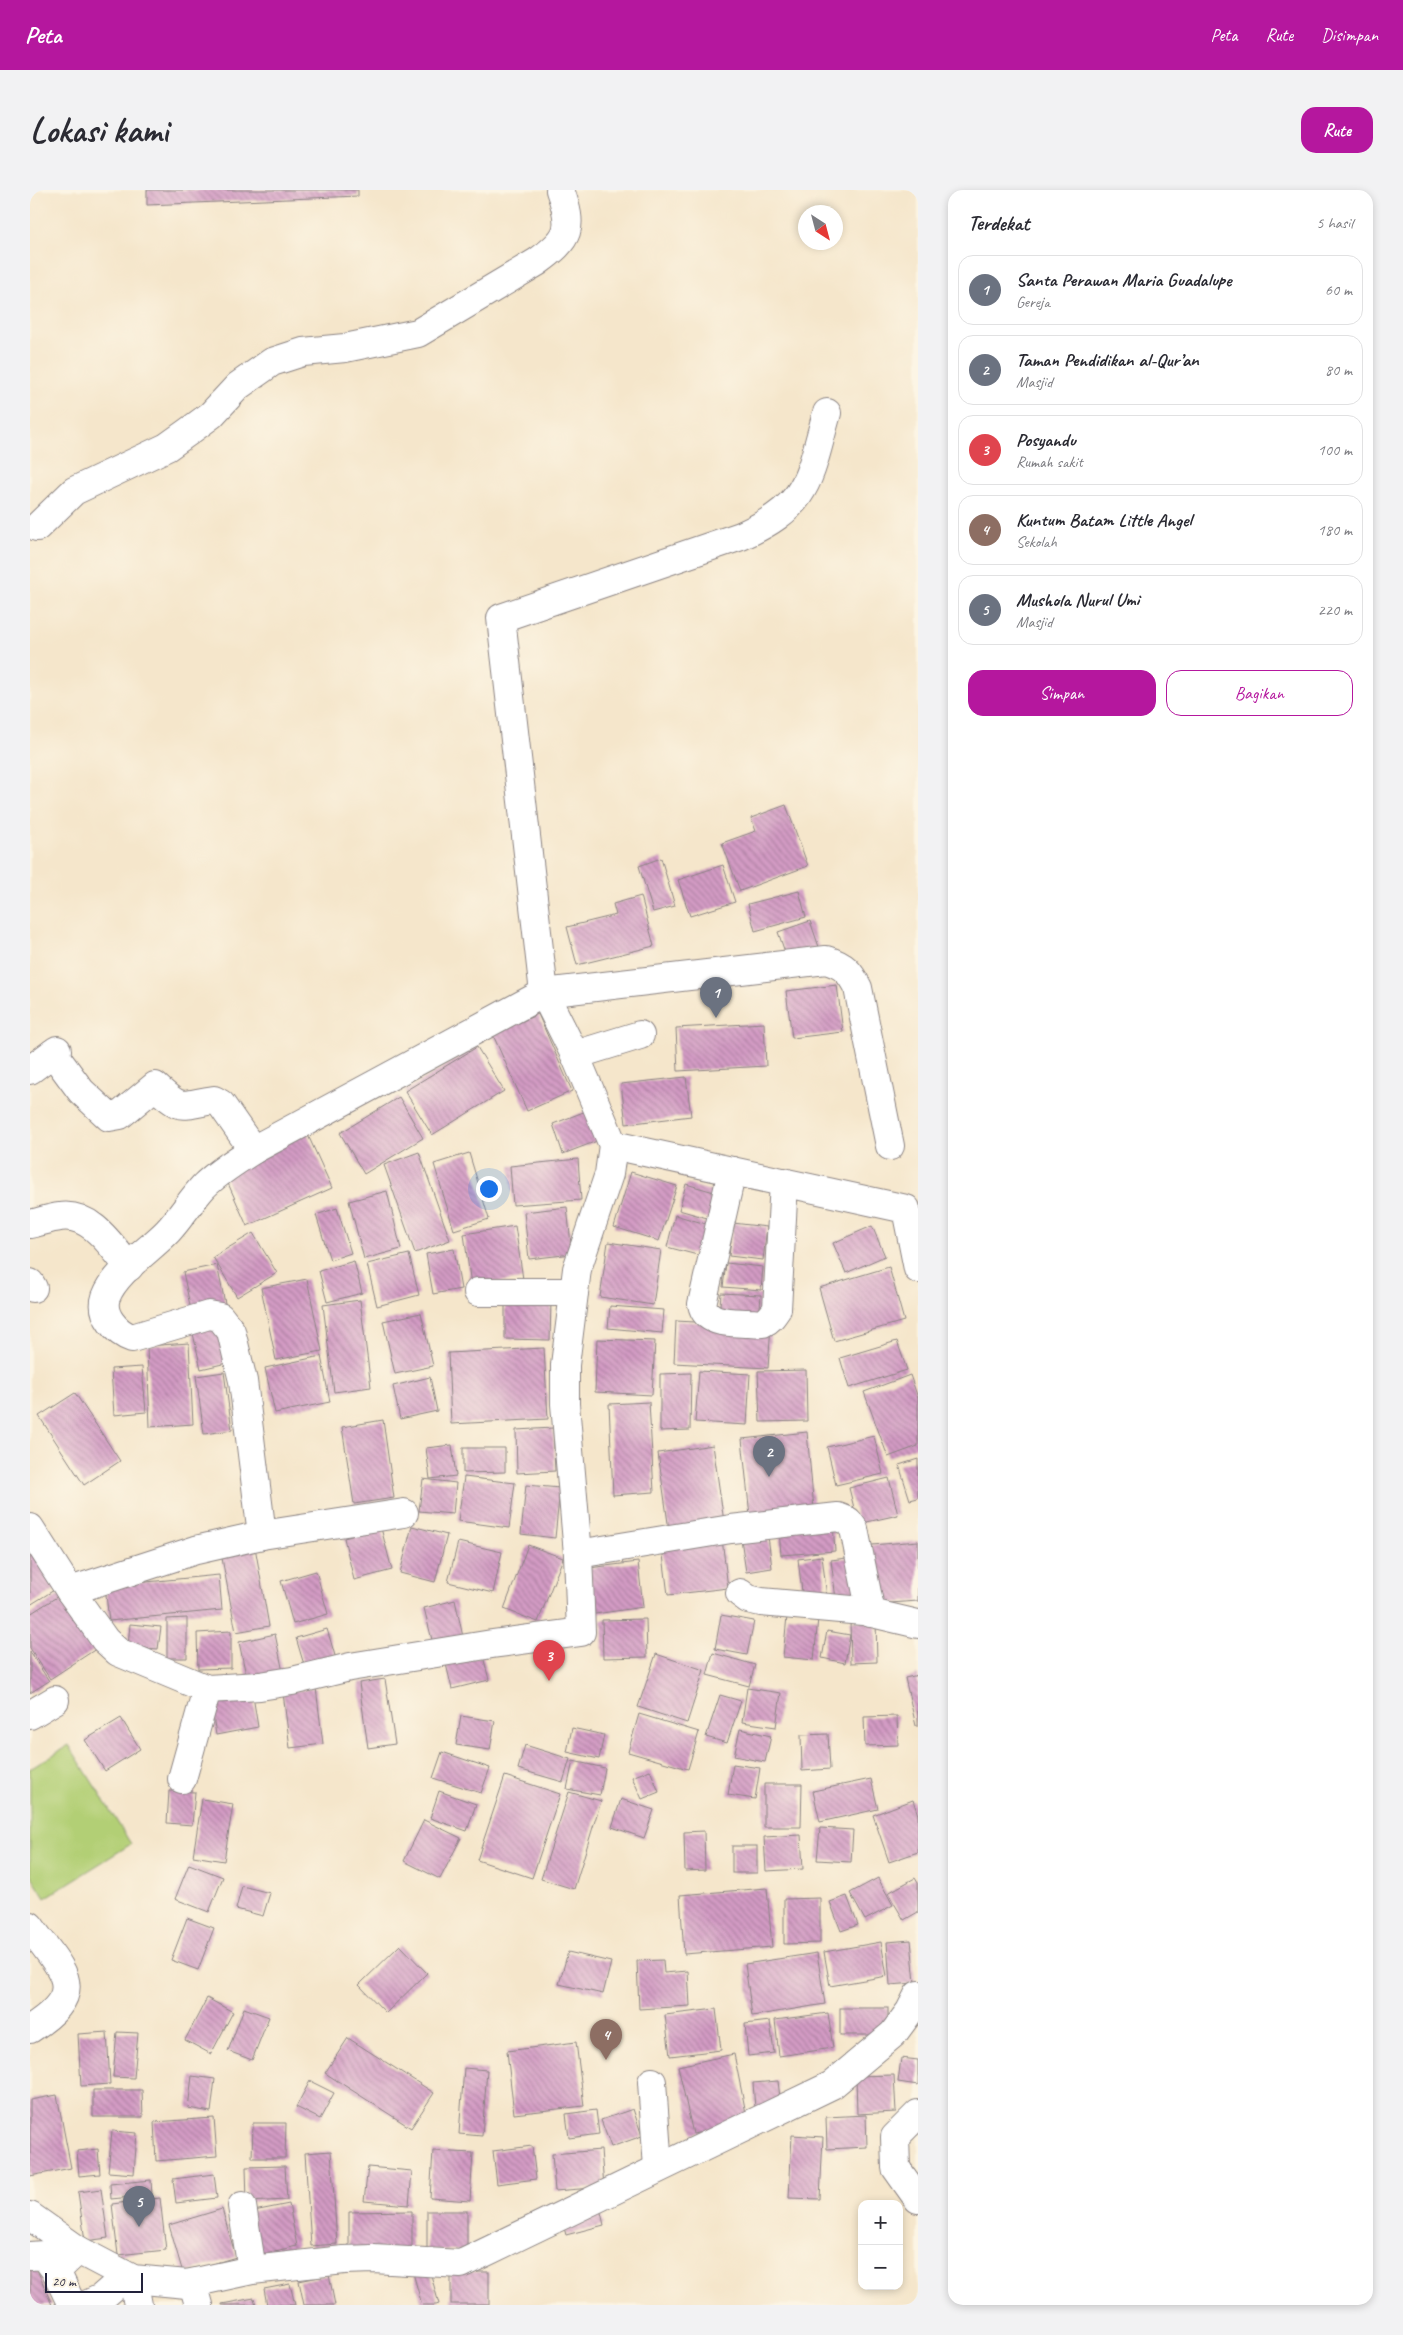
<!DOCTYPE html>
<html lang="id">
<head>
<meta charset="utf-8">
<style>
  body { margin:0; font-family:Caveat,sans-serif; background:#f2f2f3; color:#2b2b33 }
  .controls { position:absolute; right:15px; bottom:15px; display:grid; overflow:hidden; border-radius:10px; box-shadow:0 2px 8px #0003 }
  .controls button { width:45px; height:45px; display:grid; place-items:center; padding:0; border:0; border-bottom:1px solid #e1e1e2; background:#fff; color:#2b2b33; font:25px sans-serif }
  .compass { position:absolute; left:768px; top:15px; width:45px; height:45px; border-radius:50%; background:#fff; box-shadow:0 2px 8px #0003; rotate:144deg }
  .scale { position:absolute; left:15px; bottom:12px; width:98px; box-sizing:border-box; padding-left:5px; border:2px solid #22223b; border-top:0; font-size:14px; line-height:18px; white-space:nowrap; color:#22223b; -webkit-text-stroke:4px #fcf5e5; paint-order:stroke }
  .you { position:absolute; left:458px; top:998px; width:18px; height:18px; margin:-12px; border:4px solid #fff; border-radius:50%; background:#1a73e8; box-shadow:0 0 0 8px #1a73e833 }
  .badge { display:grid; place-items:center; width:32px; height:32px; border-radius:50%; background:#b5179e; color:#fff; font-size:16px; font-weight:700 }
  .pin { position:absolute; translate:-50% -41px; filter:drop-shadow(0 1px 2px #0008) }
  .pin::after { content:''; position:absolute; top:26px; width:18px; height:15px; background:inherit; clip-path:polygon(0 0,100% 0,50% 100%) }
  .list { margin:0; padding:0; list-style:none }
  h2 { display:flex; justify-content:space-between; align-items:center; height:65px; margin:0; padding:0 20px; font-size:21px }
  h2 small { font-size:16px; font-weight:400; color:#7c7c81 }
  .list li { display:grid; grid-template-columns:32px 1fr auto; gap:15px; align-items:center; box-sizing:border-box; height:70px; margin:0 10px 10px; padding:0 10px; border:1px solid #e1e1e2; border-radius:15px }
  .list b { display:block; font-size:19px; white-space:nowrap }
  .list p { margin:0; font-size:16px; white-space:nowrap; color:#7c7c81 }
  .list em { font-size:16px; font-style:normal; color:#7c7c81 }
  .actions { display:flex; gap:10px; padding:15px 20px }
  .actions a { flex:1; padding:11px 0; border:1px solid #b5179e; border-radius:15px; text-align:center; font-size:18px; color:#b5179e }
  .actions .main { background:#b5179e; color:#fff }
  .map { position:relative; flex:none; width:888px; height:2115px; overflow:hidden; border-radius:15px }
  header { display:flex; align-items:center; gap:30px; box-sizing:border-box; height:70px; padding:0 25px; background:#b5179e; color:#fff }
  header strong { font-size:24px }
  nav { display:flex; gap:28px; margin-inline-start:auto; font-size:18px }
  .intro { display:flex; align-items:center; justify-content:space-between; box-sizing:border-box; height:120px; padding:0 30px }
  h1 { margin:0; font-size:35px }
  .button { padding:12px 22px; border-radius:15px; background:#b5179e; color:#fff; font-size:18px; font-weight:700 }
  main { display:flex; gap:30px; padding:0 30px }
  aside { flex:1; background:#fff; border-radius:15px; box-shadow:0 2px 8px #0003 }
  .map>svg:first-child { display:block }
  .garden { fill:#b2cf75; stroke:#6a7858 }
  .building { fill:url(#building-back-hatch) }
  .lines { fill:none; stroke-linecap:round; stroke-linejoin:round }
  .minor-casing { stroke:#8c8483; stroke-width:30 }
  .minor { stroke:#fff; stroke-width:28 }
</style>
</head>
<body>
<header>
<strong>Peta</strong>
<nav><a>Peta</a><a>Rute</a><a>Disimpan</a></nav>
</header>
<div class="intro"><h1>Lokasi kami</h1><a class="button">Rute</a></div>
<main>
<div class="map">
<svg width="888" height="2115" viewBox="0 0 888 2115">
  <defs>
    <pattern id="building-back-hatch" width="6" height="6" patternUnits="userSpaceOnUse" patternTransform="scale(1.25)"><rect width="6" height="6" fill="#d39bc4"/><path d="M-1 5l2 2M0 0l6 6M5-1l2 2" fill="none" stroke="#ab7ea0"/></pattern>
  </defs>
  <rect width="100%" height="100%" fill="#fcf5e5"/>
  <filter id="ink" filterUnits="userSpaceOnUse"><feTurbulence type="fractalNoise" baseFrequency=".02" numOctaves="2"/><feDisplacementMap in="SourceGraphic" scale="10" xChannelSelector="R" yChannelSelector="G"/><feConvolveMatrix kernelMatrix="1 2 1 2 8 2 1 2 1" color-interpolation-filters="sRGB"/></filter>
  <filter id="wash" filterUnits="userSpaceOnUse"><feTurbulence type="fractalNoise" baseFrequency=".0096" numOctaves="4" result="noise"/><feDisplacementMap in="SourceGraphic" scale="20" xChannelSelector="R" yChannelSelector="G"/><feGaussianBlur stdDeviation="1.12" result="paint"/><feColorMatrix in="noise" values="0 0 0 0 0 0 0 0 0 0 0 0 0 0 0 0 0 1.4 0 .05"/><feComposite in="paint" operator="in"/></filter>
  <g filter="url(#wash)">
    <rect width="100%" height="100%" fill="#f5e6cb"/>
    <path class="garden" d="M39,1555L101,1654L15,1708L0,1684V1579Z"/>
    <g id="blocks">
      <g class="building">
        <path d="M117,0H328V6L117,15Z"/>
        <path d="M756,615L778,676L710,701L692,653L726,641L721,628Z"/>
        <path d="M631,668L645,716L623,722L609,676Z"/>
        <path d="M693,675L705,712L660,726L648,690Z"/>
        <path d="M769,701L776,727L725,741L718,714Z"/>
        <path d="M611,706L624,756L547,775L537,737L586,725L583,714Z"/>
        <path d="M780,731L789,757L757,768L748,742Z"/>
        <path d="M807,795L813,842L762,848L756,801Z"/>
        <path d="M508,824L542,901L497,921L463,845Z"/>
        <path d="M734,833L736,876L648,881L646,838Z"/>
        <path d="M447,857L474,901L402,945L375,901Z"/>
        <path d="M656,887L661,926L596,934L591,894Z"/>
        <path d="M369,907L393,948L334,984L310,943Z"/>
        <path d="M556,921L567,951L533,964L523,934Z"/>
        <path d="M277,943L302,998L217,1036L193,982Z"/>
        <path d="M389,962L420,1050L385,1063L354,975Z"/>
        <path d="M439,963L459,1029L424,1040L404,974Z"/>
        <path d="M548,969L551,1010L483,1015L480,976Z"/>
        <path d="M601,982L647,996L629,1051L584,1037Z"/>
        <path d="M656,994L691,1004L684,1030L649,1020Z"/>
        <path d="M357,1001L371,1059L334,1069L319,1011Z"/>
        <path d="M537,1017L542,1064L499,1069L494,1022Z"/>
        <path d="M307,1018L321,1063L300,1070L286,1025Z"/>
        <path d="M645,1025L683,1036L675,1067L637,1057Z"/>
        <path d="M703,1033L737,1037L733,1070L699,1066Z"/>
        <path d="M485,1036L493,1089L441,1095L434,1044Z"/>
        <path d="M842,1036L855,1066L816,1083L803,1053Z"/>
        <path d="M223,1043L247,1083L207,1107L183,1067Z"/>
        <path d="M578,1052L631,1060L623,1115L570,1107Z"/>
        <path d="M424,1059L431,1099L403,1104L396,1064Z"/>
        <path d="M379,1064L389,1105L347,1116L337,1074Z"/>
        <path d="M324,1071L332,1103L297,1112L289,1081Z"/>
        <path d="M696,1073L733,1077L731,1100L693,1097Z"/>
        <path d="M187,1075L196,1118L162,1125L153,1082Z"/>
        <path d="M859,1077L874,1131L804,1151L789,1098Z"/>
        <path d="M277,1089L292,1161L246,1170L231,1098Z"/>
        <path d="M691,1103L731,1105L729,1130L689,1127Z"/>
        <path d="M330,1110L341,1197L304,1202L293,1115Z"/>
        <path d="M475,1111L521,1112L520,1150L475,1149Z"/>
        <path d="M580,1116L634,1120L632,1143L578,1138Z"/>
        <path d="M391,1123L403,1176L365,1184L353,1131Z"/>
        <path d="M646,1131L741,1136L738,1178L644,1173Z"/>
        <path d="M192,1132L201,1172L171,1179L162,1139Z"/>
        <path d="M567,1149L625,1151L622,1205L565,1202Z"/>
        <path d="M867,1151L877,1180L819,1198L810,1168Z"/>
        <path d="M159,1153L163,1234L120,1237L117,1156Z"/>
        <path d="M514,1158L518,1229L421,1234L418,1163Z"/>
        <path d="M291,1166L300,1212L245,1223L235,1178Z"/>
        <path d="M112,1177L116,1222L84,1225L81,1179Z"/>
        <path d="M776,1180L777,1231L730,1232L728,1181Z"/>
        <path d="M669,1181L720,1184L717,1235L665,1232Z"/>
        <path d="M194,1182L202,1240L174,1244L166,1186Z"/>
        <path d="M661,1183L660,1240L630,1241V1184Z"/>
        <path d="M880,1185L888,1208V1256L858,1267L834,1202Z"/>
        <path d="M400,1187L407,1221L370,1229L363,1196Z"/>
        <path d="M45,1203L90,1271L54,1295L9,1226Z"/>
        <path d="M619,1212L624,1302L583,1305L579,1214Z"/>
        <path d="M353,1230L364,1308L324,1314L312,1237Z"/>
        <path d="M523,1238L525,1281L487,1283L486,1240Z"/>
        <path d="M777,1242L784,1319L720,1326L712,1249Z"/>
        <path d="M844,1246L853,1284L806,1295L797,1257Z"/>
        <path d="M422,1255L426,1286L400,1289L396,1258Z"/>
        <path d="M683,1255L694,1332L639,1340L628,1263Z"/>
        <path d="M433,1258H475V1282L433,1283Z"/>
        <path d="M888,1269V1308L880,1310L869,1275Z"/>
        <path d="M434,1287L485,1293L479,1338L428,1331Z"/>
        <path d="M859,1288L868,1325L828,1334L819,1298Z"/>
        <path d="M393,1289L426,1293L423,1324L389,1321Z"/>
        <path d="M496,1295L530,1298L525,1348L491,1344Z"/>
        <path d="M803,1335L805,1361L751,1365L749,1340Z"/>
        <path d="M382,1336L417,1345L405,1392L370,1383Z"/>
        <path d="M351,1338L362,1380L324,1390L314,1348Z"/>
        <path d="M738,1346L742,1378L716,1382L711,1349Z"/>
        <path d="M692,1349L698,1398L638,1405L632,1357Z"/>
        <path d="M0,1351L29,1397L0,1415Z"/>
        <path d="M888,1351V1411L847,1414L842,1355Z"/>
        <path d="M428,1352L472,1362L463,1403L418,1392Z"/>
        <path d="M498,1355L533,1368L508,1432L474,1419Z"/>
        <path d="M225,1357L239,1436L206,1442L191,1363Z"/>
        <path d="M792,1366L797,1407L773,1410L768,1369Z"/>
        <path d="M824,1367L830,1405L806,1409L801,1370Z"/>
        <path d="M608,1372L613,1417L565,1424L559,1378Z"/>
        <path d="M286,1381L298,1424L263,1434L251,1391Z"/>
        <path d="M189,1385L192,1420L79,1431L75,1396Z"/>
        <path d="M33,1403L69,1457L20,1489L0,1458V1424Z"/>
        <path d="M425,1410L433,1447L403,1454L394,1418Z"/>
        <path d="M691,1425L724,1431L717,1465L685,1459Z"/>
        <path d="M757,1426L788,1428L784,1470L753,1467Z"/>
        <path d="M157,1428V1468H137V1429Z"/>
        <path d="M616,1429L617,1467L573,1468L572,1430Z"/>
        <path d="M820,1431H846L847,1472L821,1473Z"/>
        <path d="M100,1434L131,1437L128,1459L98,1457Z"/>
        <path d="M297,1439L306,1469L275,1478L266,1448Z"/>
        <path d="M201,1441V1478L168,1479L167,1443Z"/>
        <path d="M797,1441L820,1445L815,1473L792,1468Z"/>
        <path d="M245,1444L253,1482L217,1490L209,1452Z"/>
        <path d="M0,1462L19,1491L0,1503Z"/>
        <path d="M683,1463L725,1475L719,1496L677,1485Z"/>
        <path d="M626,1464L674,1480L657,1533L608,1517Z"/>
        <path d="M453,1466L459,1490L422,1499L416,1474Z"/>
        <path d="M888,1485V1536H886L875,1488Z"/>
        <path d="M355,1489L365,1554L338,1558L329,1493Z"/>
        <path d="M286,1498L293,1554L260,1558L253,1503Z"/>
        <path d="M717,1498L751,1503L746,1537L712,1532Z"/>
        <path d="M690,1505L711,1511L697,1553L676,1547Z"/>
        <path d="M223,1506L228,1537L186,1545L181,1513Z"/>
        <path d="M609,1524L669,1542L658,1579L598,1562Z"/>
        <path d="M431,1526L465,1531L460,1560L426,1555Z"/>
        <path d="M867,1526L868,1555L835,1556L834,1527Z"/>
        <path d="M91,1528L110,1559L75,1581L55,1550Z"/>
        <path d="M542,1538L574,1545L569,1569L537,1562Z"/>
        <path d="M710,1539L741,1546L735,1572L704,1566Z"/>
        <path d="M798,1544L800,1579L772,1581L771,1545Z"/>
        <path d="M495,1555L540,1569L533,1592L488,1579Z"/>
        <path d="M412,1562L460,1578L451,1603L403,1588Z"/>
        <path d="M543,1571L575,1578L570,1605L537,1599Z"/>
        <path d="M703,1574L730,1578L725,1609L698,1605Z"/>
        <path d="M620,1580L629,1602L612,1609L602,1587Z"/>
        <path d="M475,1586L530,1604L502,1688L447,1670Z"/>
        <path d="M841,1589L848,1619L790,1632L783,1601Z"/>
        <path d="M734,1594H772L771,1637H734Z"/>
        <path d="M139,1601L165,1602L162,1635L137,1633Z"/>
        <path d="M409,1601L446,1614L437,1641L400,1628Z"/>
        <path d="M539,1602L571,1611L544,1699L511,1689Z"/>
        <path d="M172,1609L203,1614L194,1671L163,1666Z"/>
        <path d="M591,1609L624,1620L614,1648L582,1637Z"/>
        <path d="M883,1610L888,1625V1662L859,1672L843,1625Z"/>
        <path d="M394,1630L431,1648L410,1689L374,1671Z"/>
        <path d="M790,1638L823,1640L821,1672L787,1670Z"/>
        <path d="M674,1641L675,1680L655,1681L654,1642Z"/>
        <path d="M771,1645L773,1679L736,1681L734,1647Z"/>
        <rect x="702" y="1656" width="25" height="27"/>
        <path d="M159,1674L193,1687L179,1722L145,1709Z"/>
        <path d="M848,1688L863,1715L835,1730L820,1703Z"/>
        <path d="M885,1688L888,1693V1722L874,1730L858,1703Z"/>
        <path d="M212,1696L240,1703L233,1726L206,1719Z"/>
        <path d="M737,1698L742,1757L654,1764L650,1705Z"/>
        <path d="M817,1706L828,1735L811,1741L800,1712Z"/>
        <path d="M790,1708V1753L754,1754V1709Z"/>
        <path d="M157,1728L184,1738L168,1780L141,1770Z"/>
        <path d="M881,1750L885,1793L860,1795L857,1752Z"/>
        <path d="M851,1752L857,1786L800,1796L794,1762Z"/>
        <path d="M370,1755L397,1783L356,1823L329,1795Z"/>
        <path d="M538,1762L581,1772L573,1804L529,1794Z"/>
        <path d="M787,1763L795,1814L722,1826L715,1774Z"/>
        <path d="M633,1770L634,1783L658,1781L660,1816L609,1819L607,1771Z"/>
        <path d="M177,1808L203,1822L181,1864L155,1850Z"/>
        <path d="M214,1818L239,1827L222,1870L198,1861Z"/>
        <rect x="810" y="1818" width="48" height="27"/>
        <path d="M686,1819L691,1860L640,1866L635,1825Z"/>
        <path d="M798,1823L803,1858L749,1866L745,1830Z"/>
        <path d="M740,1831L744,1863L718,1866L715,1834Z"/>
        <path d="M77,1842L80,1894L51,1896L48,1844Z"/>
        <path d="M87,1842L108,1843L104,1888L83,1887Z"/>
        <path d="M318,1848L404,1903L381,1938L295,1883Z"/>
        <path d="M546,1852L554,1916L484,1924L477,1861Z"/>
        <path d="M704,1864L718,1933L663,1944L648,1876Z"/>
        <path d="M871,1868L888,1870V1895L868,1892Z"/>
        <path d="M434,1878L457,1880L452,1946L429,1944Z"/>
        <path d="M864,1885L866,1922L827,1924L826,1886Z"/>
        <path d="M162,1886L185,1889L181,1922L158,1918Z"/>
        <path d="M280,1891L304,1903L290,1929L266,1917Z"/>
        <path d="M748,1891L751,1916L725,1918L723,1893Z"/>
        <path d="M63,1900H112L113,1927H63Z"/>
        <path d="M27,1905L41,1978L0,1986V1910Z"/>
        <path d="M603,1919L612,1946L581,1957L571,1930Z"/>
        <path d="M566,1920L569,1944L539,1948L536,1924Z"/>
        <path d="M836,1925L837,1957L797,1959L796,1927Z"/>
        <path d="M184,1928L187,1966L126,1971L124,1932Z"/>
        <path d="M223,1933H256L255,1968H222Z"/>
        <path d="M82,1941L107,1943L104,1984L78,1982Z"/>
        <path d="M762,1945L793,1947L790,2009L759,2008Z"/>
        <path d="M502,1956L506,1989L467,1994L463,1961Z"/>
        <path d="M68,1959L70,1984L49,1986L47,1961Z"/>
        <path d="M571,1960L574,1997L525,2001L522,1964Z"/>
        <path d="M301,1961L307,2054L281,2056L275,1963Z"/>
        <path d="M403,1961L443,1963L440,2011L400,2008Z"/>
        <path d="M255,1976L257,2010L217,2012L216,1977Z"/>
        <path d="M338,1977L382,1981L379,2015L334,2011Z"/>
        <path d="M184,1984L187,2008L146,2013L143,1989Z"/>
        <path d="M121,1990L122,2005L81,2009L80,1994Z"/>
        <path d="M71,1999L78,2048L55,2051L48,2002Z"/>
        <path d="M567,2006L574,2035L536,2045L528,2016Z"/>
        <path d="M130,2008L136,2060L88,2065L82,2014Z"/>
        <path d="M259,2014L267,2056L227,2065L219,2022Z"/>
        <path d="M192,2019L206,2067L153,2083L139,2035Z"/>
        <path d="M382,2021V2059H319V2022Z"/>
        <rect x="397" y="2021" width="40" height="39"/>
        <path d="M6,2077L22,2115H0V2079Z"/>
        <path d="M399,2078L409,2114L406,2115H392L383,2083Z"/>
        <rect x="421" y="2082" width="38" height="32"/>
        <path d="M299,2085L305,2115H274L269,2091Z"/>
        <path d="M260,2094L265,2115H237L234,2099Z"/>
        <path d="M224,2108L226,2115H192V2114Z"/>
      </g>
    </g>
  </g>
  <g filter="url(#ink)">
    <use href="#blocks" fill-opacity="0" stroke="#8c8483" stroke-width="1"/>
    <g class="lines">
      <g class="minor-casing">
        <g id="minor">
          <path d="M7,337L44,301L137,257L158,242L181,225L208,196L242,172L273,162L315,158L388,143L507,72C540,48 544,39 530,0"/>
          <path d="M23,863L51,901L79,927L90,925L125,896C153,922 149,915 184,910L191,914L223,960L514,803L796,770C814,775 820,782 828,798L860,956"/>
          <path d="M545,865L610,845"/>
          <path d="M0,880L27,860"/>
          <path d="M583,955L876,1019L888,1079"/>
          <path d="M223,960C206,971 188,982 174,996C161,1010 151,1027 138,1041C120,1060 85,1082 76,1107C70,1125 87,1143 102,1148L179,1125L190,1127L201,1141L213,1191L232,1345"/>
          <path d="M702,981L672,1114C676,1134 701,1132 718,1133C723,1133 729,1134 733,1133C740,1130 743,1125 747,1119L754,992"/>
          <path d="M0,1034C10,1032 20,1028 30,1027C61,1022 82,1057 99,1077"/>
          <path d="M0,1093L3,1098"/>
          <path d="M448,1102H544"/>
          <path d="M0,1338L40,1401L75,1450L88,1462L177,1499L230,1496L262,1491L320,1477L462,1454L551,1442L548,1364L535,1214V1175L547,1079L579,984L583,955L545,865L514,803L471,428L711,346C780,315 778,290 797,223"/>
          <path d="M548,1364L701,1339L808,1327L818,1331L824,1339L841,1423"/>
          <path d="M40,1401L166,1360L232,1345L374,1323"/>
          <path d="M710,1403L718,1409L731,1412L833,1421L888,1434"/>
          <path d="M0,1525L25,1510"/>
          <path d="M152,1589L177,1499"/>
          <path d="M0,1736C32,1782 61,1800 0,1839"/>
          <path d="M622,1892L628,1978"/>
          <path d="M888,1924L865,1947L866,1978L888,2009"/>
          <path d="M212,2016L222,2080"/>
          <path d="M0,2026L48,2060L103,2089L157,2094L222,2080L314,2070L343,2069L431,2074L802,1895L863,1844L880,1821L888,1805"/>
          <path d="M0,2066L14,2065L26,2081"/>
          <path d="M103,2089L108,2115"/>
          <path d="M163,2093L169,2115"/>
          <path d="M42,2115L26,2081L48,2060"/>
          <path d="M56,2115L71,2108L96,2086"/>
        </g>
      </g>
      <use href="#minor" class="minor"/>
    </g>
  </g>
</svg>
<div class="controls">
<button>+</button>
<button>−</button>
</div>
<svg class="compass" viewBox="-18 -18 36 36"><path d="M0-13l5 13h-10z" fill="#e53935"/><path d="M0 13l5-13h-10z" fill="#7c7c81"/></svg>
<div class="scale">20 m</div>
<div class="you"></div>
<div class="pin badge" style="left:686px;top:828px;background:#6b7280">1</div>
<div class="pin badge" style="left:739px;top:1287px;background:#6b7280">2</div>
<div class="pin badge" style="left:519px;top:1491px;background:#e0444e">3</div>
<div class="pin badge" style="left:576px;top:1870px;background:#8d6e63">4</div>
<div class="pin badge" style="left:109px;top:2037px;background:#6b7280">5</div>
</div>
<aside>
<h2>Terdekat<small>5 hasil</small></h2>
<ul class="list">
<li><span class="badge" style="background:#6b7280">1</span><div><b>Santa Perawan Maria Guadalupe</b><p>Gereja</p></div><em>60 m</em></li>
<li><span class="badge" style="background:#6b7280">2</span><div><b>Taman Pendidikan al-Qur’an</b><p>Masjid</p></div><em>80 m</em></li>
<li><span class="badge" style="background:#e0444e">3</span><div><b>Posyandu</b><p>Rumah sakit</p></div><em>100 m</em></li>
<li><span class="badge" style="background:#8d6e63">4</span><div><b>Kuntum Batam Little Angel</b><p>Sekolah</p></div><em>180 m</em></li>
<li><span class="badge" style="background:#6b7280">5</span><div><b>Mushola Nurul Umi</b><p>Masjid</p></div><em>220 m</em></li>
</ul>
<div class="actions"><a class="main">Simpan</a><a>Bagikan</a></div>
</aside>
</main>
</body>
</html>
